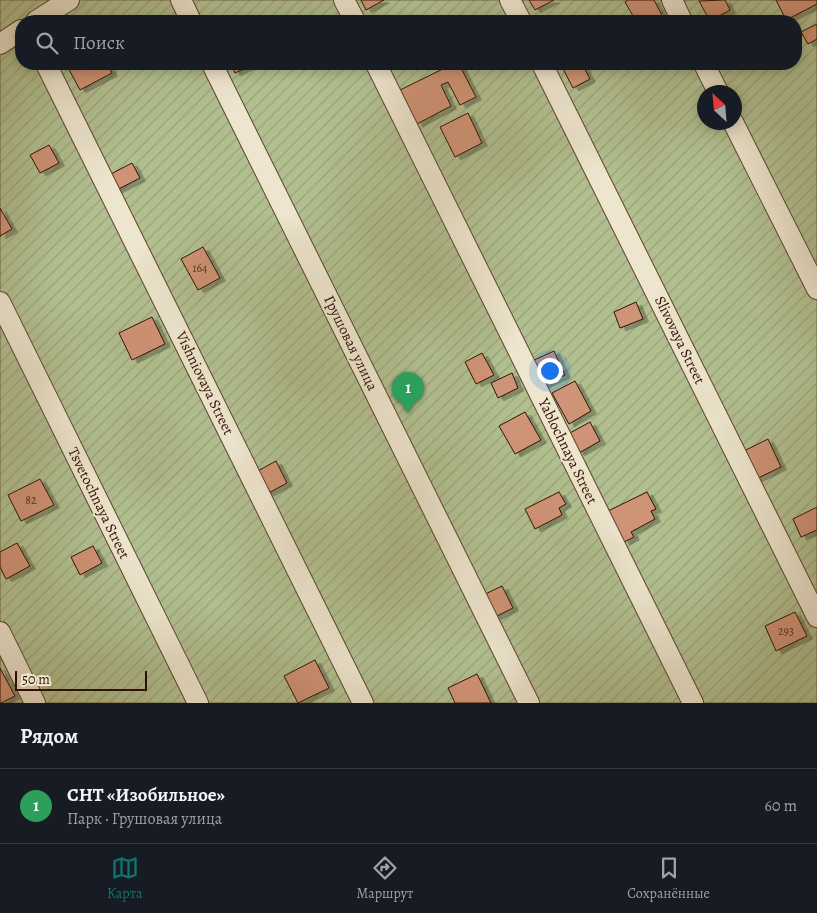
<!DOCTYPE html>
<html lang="ru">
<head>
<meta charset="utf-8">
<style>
  body { margin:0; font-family:Alegreya,serif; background:#242831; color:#f1f3f6 }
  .compass { position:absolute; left:697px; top:85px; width:45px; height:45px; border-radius:50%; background:#171b24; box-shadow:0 2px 12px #0003; rotate:334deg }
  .scale { position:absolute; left:15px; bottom:12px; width:132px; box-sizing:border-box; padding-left:5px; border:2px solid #321104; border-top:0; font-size:14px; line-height:18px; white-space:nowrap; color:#321104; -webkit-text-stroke:4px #ede5ce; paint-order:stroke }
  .you { position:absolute; left:549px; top:370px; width:18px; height:18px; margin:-12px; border:4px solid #fff; border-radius:50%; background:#1a73e8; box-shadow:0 0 0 8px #1a73e833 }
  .badge { display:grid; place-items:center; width:32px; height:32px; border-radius:50%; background:#0f766e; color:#fff; font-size:16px; font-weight:700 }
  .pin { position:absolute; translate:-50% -41px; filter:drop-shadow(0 1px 2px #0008) }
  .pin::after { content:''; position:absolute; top:26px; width:18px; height:15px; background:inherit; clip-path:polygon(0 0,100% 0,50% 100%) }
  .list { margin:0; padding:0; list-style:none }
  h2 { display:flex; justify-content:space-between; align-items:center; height:65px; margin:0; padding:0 20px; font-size:21px }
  h2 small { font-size:16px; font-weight:400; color:#9ea1a6 }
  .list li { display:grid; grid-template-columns:32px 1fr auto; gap:15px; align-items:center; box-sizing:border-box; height:75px; padding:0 20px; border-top:1px solid #363941 }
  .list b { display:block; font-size:19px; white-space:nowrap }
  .list p { margin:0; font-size:16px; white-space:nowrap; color:#9ea1a6 }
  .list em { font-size:16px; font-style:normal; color:#9ea1a6 }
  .icon { flex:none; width:28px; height:28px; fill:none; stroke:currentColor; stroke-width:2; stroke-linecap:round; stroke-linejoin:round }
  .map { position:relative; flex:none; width:817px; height:703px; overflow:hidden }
  .search { position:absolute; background:#171b24; box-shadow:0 2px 12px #0003; left:15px; right:15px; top:15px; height:55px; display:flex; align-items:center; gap:12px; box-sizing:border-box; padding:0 18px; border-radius:20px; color:#9ea1a6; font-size:19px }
  .sheet { height:140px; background:#171b24 }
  nav { display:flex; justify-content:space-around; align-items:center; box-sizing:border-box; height:70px; border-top:1px solid #363941; background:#171b24; font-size:14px; color:#9ea1a6 }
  nav a { display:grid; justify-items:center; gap:2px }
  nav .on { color:#0f766e }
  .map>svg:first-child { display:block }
  .garden { fill:url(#garden-furrows); stroke:#72684a; fill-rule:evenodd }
  .building { fill:#cf9375; stroke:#321104; filter:url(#shadow) }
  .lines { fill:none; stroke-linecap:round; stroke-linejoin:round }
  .street-casing { stroke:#5e4230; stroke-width:22 }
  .street { stroke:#ede5ce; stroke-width:20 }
  .labels { text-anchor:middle; stroke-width:4.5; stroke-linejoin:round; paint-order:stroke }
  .number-label { font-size:12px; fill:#593220 }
  .street-label { font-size:15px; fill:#321104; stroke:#ede5ce }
</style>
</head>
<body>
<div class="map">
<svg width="817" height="703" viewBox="0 0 817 703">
  <defs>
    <pattern id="garden-furrows" width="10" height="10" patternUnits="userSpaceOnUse" patternTransform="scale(1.25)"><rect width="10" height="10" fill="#b1bf8f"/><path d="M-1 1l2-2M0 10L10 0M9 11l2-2" fill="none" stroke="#99a37a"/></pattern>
    <filter id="shadow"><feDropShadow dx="5.5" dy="3" stdDeviation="0" flood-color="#0004"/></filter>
  </defs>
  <rect width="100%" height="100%" fill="#e4d7b3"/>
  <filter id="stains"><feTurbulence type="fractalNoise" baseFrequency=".004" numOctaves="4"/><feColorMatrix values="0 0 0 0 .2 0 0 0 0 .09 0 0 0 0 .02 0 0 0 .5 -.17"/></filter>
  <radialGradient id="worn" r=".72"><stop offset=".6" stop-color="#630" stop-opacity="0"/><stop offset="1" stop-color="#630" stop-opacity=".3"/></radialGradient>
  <path class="garden" d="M0,0H817V703H0ZM21,21H796V64H21ZM704,92H734V122H704Z"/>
  <g class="building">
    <path d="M361,0H384L366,10Z"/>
    <path d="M529,0H554L535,10Z"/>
    <path d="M628,0H654L664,19L661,21H636L625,2Z"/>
    <path d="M725,0L730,10L710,21L699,1Z"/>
    <path d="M776,0H817V4L786,20Z"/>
    <path d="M817,24V39L808,44L801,32Z"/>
    <path d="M66,64H107L112,73L80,90Z"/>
    <path d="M231,64H253L235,73Z"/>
    <path d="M453,64H459L476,97L460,105L448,82L441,85L451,106L417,124L400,90Z"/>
    <path d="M563,64H582L590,79L573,88L561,65Z"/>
    <path d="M468,113L482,143L455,157L440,127Z"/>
    <path d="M49,145L59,163L40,173L30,155Z"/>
    <path d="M132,163L140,178L115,191L107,176Z"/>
    <path d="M0,208L12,229L0,236Z"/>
    <path d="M203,247L220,278L198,290L181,259Z"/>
    <path d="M636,302L643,319L620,328L614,312Z"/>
    <path d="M152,317L165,344L132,360L119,333Z"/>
    <path d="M554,351L565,375L543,385L532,361Z"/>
    <path d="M482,353L494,375L476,384L465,362Z"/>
    <path d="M512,373L518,388L498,398L491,383Z"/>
    <path d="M575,381L591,411L569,424L552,393Z"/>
    <path d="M525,412L541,440L515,454L499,426Z"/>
    <path d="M590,422L600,441L579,453L568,434Z"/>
    <path d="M768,439L781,467L754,480L740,453Z"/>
    <path d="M276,461L287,483L265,495L254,473Z"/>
    <path d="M40,479L54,505L21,521L8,495Z"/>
    <path d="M559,492L566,504L559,508L562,515L535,529L525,509Z"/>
    <path d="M647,492L656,509L651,511L655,519L631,532L634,537L624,542L608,511Z"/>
    <path d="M817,507V530L801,537L793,519Z"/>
    <path d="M17,543L30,566L6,579L0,567V552Z"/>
    <path d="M93,546L102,563L80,575L71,557Z"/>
    <path d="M502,586L513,608L493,618L481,596Z"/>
    <path d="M795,612L807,636L776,651L765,626Z"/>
    <path d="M315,660L329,688L298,703L284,676Z"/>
    <path d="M0,668L15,696L1,703H0Z"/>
    <path d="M477,674L491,703H455L448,688Z"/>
  </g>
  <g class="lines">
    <g class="street-casing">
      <g id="street">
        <path d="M181,0L191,21"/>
        <path d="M344,0L355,21"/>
        <path d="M510,0L521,21"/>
        <path d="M672,0L682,21"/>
        <path d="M36,21L69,0"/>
        <path d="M0,44L21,30"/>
        <path d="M46,64L363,703"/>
        <path d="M212,64L529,703"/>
        <path d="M376,64L693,703"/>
        <path d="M542,64L817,617"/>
        <path d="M704,64L718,92"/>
        <path d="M733,122L817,289"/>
        <path d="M0,302L198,703"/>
        <path d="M0,632L35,703"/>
      </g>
    </g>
    <use href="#street" class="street"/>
  </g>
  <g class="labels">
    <g class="number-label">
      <text x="200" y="272">164</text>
      <text x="31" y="504">82</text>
      <text x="786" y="635">293</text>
    </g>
    <g class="street-label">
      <text transform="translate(680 340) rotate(64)" y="5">Slivovaya Street</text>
      <text transform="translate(351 343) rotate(64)" y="5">Грушовая улица</text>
      <text transform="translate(205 383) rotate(64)" y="5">Vishniovaya Street</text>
      <text transform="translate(568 451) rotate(64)" y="5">Yablochnaya Street</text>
      <text transform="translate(99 503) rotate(64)" y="5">Tsvetochnaya Street</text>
    </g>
  </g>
  <rect width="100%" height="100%" filter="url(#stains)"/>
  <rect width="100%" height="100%" fill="url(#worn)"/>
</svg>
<svg class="compass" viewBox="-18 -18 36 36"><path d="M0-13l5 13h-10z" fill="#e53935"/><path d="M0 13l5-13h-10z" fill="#9ea1a6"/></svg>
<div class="scale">50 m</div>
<div class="you"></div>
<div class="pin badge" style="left:408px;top:413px;background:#2e9e5b">1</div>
<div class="search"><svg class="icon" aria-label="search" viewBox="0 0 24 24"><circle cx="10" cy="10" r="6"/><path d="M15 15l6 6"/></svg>Поиск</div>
</div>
<section class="sheet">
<h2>Рядом<small></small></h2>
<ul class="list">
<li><span class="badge" style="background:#2e9e5b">1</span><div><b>СНТ «Изобильное»</b><p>Парк · Грушовая улица</p></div><em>60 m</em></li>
</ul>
</section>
<nav>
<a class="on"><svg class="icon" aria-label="map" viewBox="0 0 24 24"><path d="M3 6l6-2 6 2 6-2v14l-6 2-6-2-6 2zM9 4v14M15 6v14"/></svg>Карта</a>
<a><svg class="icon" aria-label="directions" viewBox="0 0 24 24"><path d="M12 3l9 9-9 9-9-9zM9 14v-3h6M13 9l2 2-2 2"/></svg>Маршрут</a>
<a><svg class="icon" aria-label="saved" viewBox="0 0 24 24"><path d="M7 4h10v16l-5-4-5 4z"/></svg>Сохранённые</a>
</nav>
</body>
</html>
